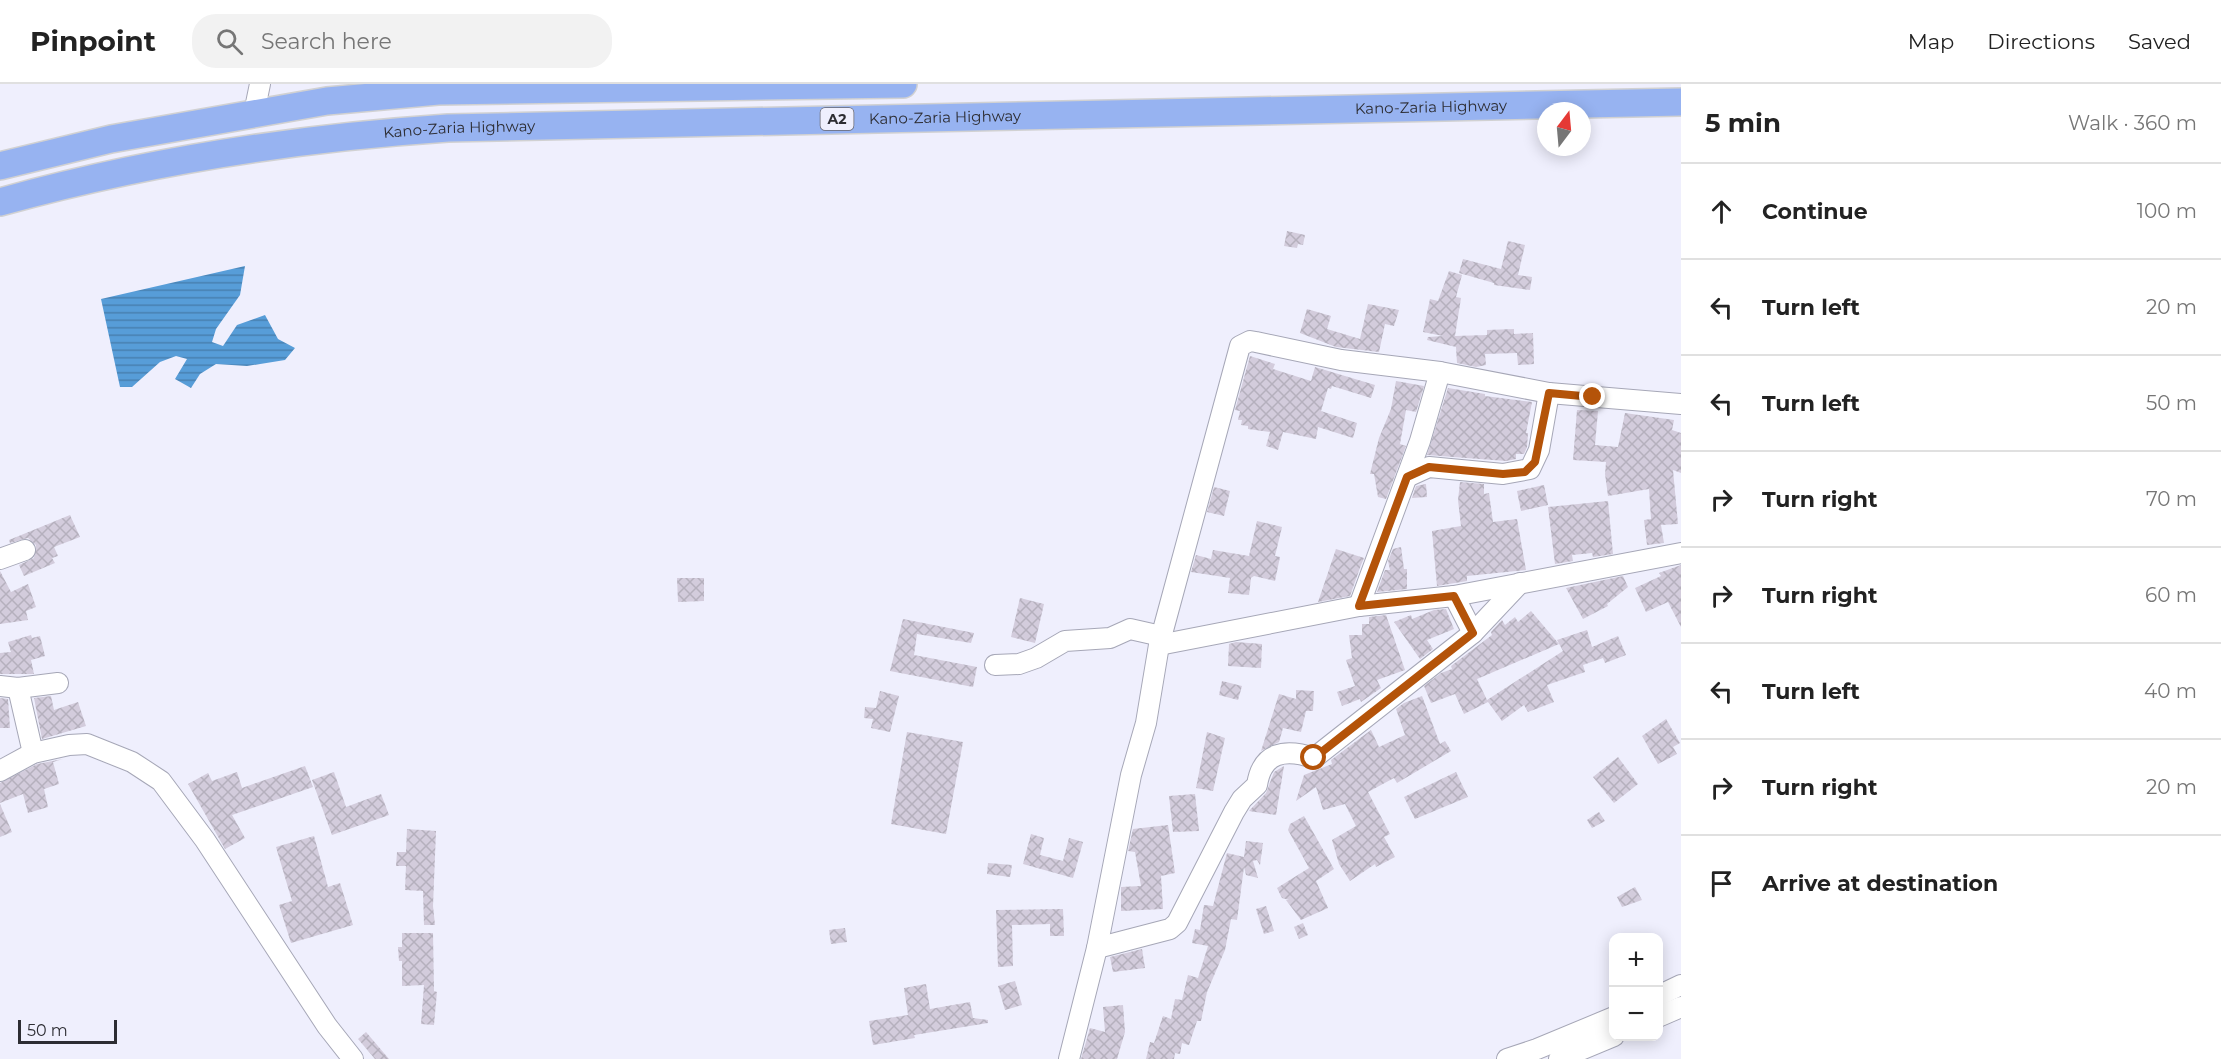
<!DOCTYPE html>
<html lang="en">
<head>
<meta charset="utf-8">
<style>
  body { margin:0; font-family:Montserrat,sans-serif; background:#f2f2f2; color:#222 }
  .controls { position:absolute; right:18px; bottom:18px; display:grid; overflow:hidden; border-radius:12px; box-shadow:0 3px 15px #0003 }
  .controls button { width:54px; height:54px; display:grid; place-items:center; padding:0; border:0; border-bottom:2px solid #e0e0e0; background:#fff; color:#222; font:30px sans-serif }
  .compass { position:absolute; left:1537px; top:18px; width:54px; height:54px; border-radius:50%; background:#fff; box-shadow:0 3px 15px #0003; rotate:16deg }
  .scale { position:absolute; left:18px; bottom:15px; width:99px; box-sizing:border-box; padding-left:6px; border:3px solid #2d2d33; border-top:0; font-size:16px; line-height:21px; white-space:nowrap; color:#2d2d33; -webkit-text-stroke:4px #efeffd; paint-order:stroke }
  .stop { position:absolute; width:18px; height:18px; margin:-14px; border:4px solid #b45309; border-radius:50%; background:#fff }
  .stop.end { background:#b45309; border-color:#fff; box-shadow:0 2px 6px #0008 }
  .list { margin:0; padding:0; list-style:none }
  h2 { display:flex; justify-content:space-between; align-items:center; height:78px; margin:0; padding:0 24px; font-size:26px }
  h2 small { font-size:20px; font-weight:400; color:#767676 }
  .list li { display:grid; grid-template-columns:39px 1fr auto; gap:18px; align-items:center; box-sizing:border-box; height:96px; padding:0 24px; border-top:2px solid #e0e0e0 }
  .list b { display:block; font-size:22px; white-space:nowrap }
  .list em { font-size:20px; font-style:normal; color:#767676 }
  .icon { flex:none; width:33px; height:33px; fill:none; stroke:currentColor; stroke-width:2; stroke-linecap:round; stroke-linejoin:round }
  .map { position:relative; flex:none; width:1681px; height:975px; overflow:hidden }
  header { display:flex; align-items:center; gap:36px; box-sizing:border-box; height:84px; padding:0 30px; background:#fff; border-bottom:2px solid #e0e0e0 }
  header strong { font-size:28px }
  nav { display:flex; gap:33px; margin-inline-start:auto; font-size:21px }
  .search { width:420px; height:54px; background:#f2f2f2; display:flex; align-items:center; gap:15px; box-sizing:border-box; padding:0 21px; border-radius:24px; color:#767676; font-size:22px }
  main { display:flex }
  aside { flex:1; background:#fff }
  .map>svg:first-child { display:block }
  .water { fill:url(#water-rules) }
  .building { fill:url(#building-cross-hatch) }
  .lines { fill:none; stroke-linecap:round; stroke-linejoin:round }
  .minor-casing { stroke:#a6a7b7; stroke-width:22 }
  .highway-casing { stroke:#d1d1d2; stroke-width:30 }
  .minor { stroke:#fff; stroke-width:20 }
  .highway { stroke:#97b3f1; stroke-width:27 }
  .route { stroke:#b45309; stroke-width:8 }
  .labels { text-anchor:middle; stroke-width:5; stroke-linejoin:round; paint-order:stroke }
  .shield { fill:#efeffd; stroke:#676770; stroke-width:1.5 }
  .shield-label { font-size:14px; font-weight:bold; fill:#2d2d33 }
  .street-label { font-size:15px; fill:#2d2d33; stroke:#efeffd }
</style>
</head>
<body>
<header>
<strong>Pinpoint</strong>
<div class="search"><svg class="icon" aria-label="search" viewBox="0 0 24 24"><circle cx="10" cy="10" r="6"/><path d="M15 15l6 6"/></svg>Search here</div>
<nav><a>Map</a><a>Directions</a><a>Saved</a></nav>
</header>
<main>
<div class="map">
<svg width="1681" height="975" viewBox="0 0 1681 975">
  <defs>
    <pattern id="water-rules" width="6" height="5" patternUnits="userSpaceOnUse" patternTransform="scale(1.5)"><rect width="6" height="5" fill="#579dd8"/><path d="M0 2.5h6" fill="none" stroke="#4880b0"/></pattern>
    <pattern id="building-cross-hatch" width="8" height="8" patternUnits="userSpaceOnUse" patternTransform="scale(1.5)"><rect width="8" height="8" fill="#d3ccdc"/><path d="M0 0l8 8M0 8l8-8" fill="none" stroke="#b5b0bd"/></pattern>
  </defs>
  <rect width="100%" height="100%" fill="#efeffd"/>
  <path class="water" d="M245,182L240,211L216,245L212,258L223,262L237,241L265,231L278,255L295,264L285,276L247,282L216,280L200,290L191,304L175,295L187,275L176,272L160,278L132,303H120L101,215Z"/>
  <g class="building">
    <path d="M1287,147L1305,151L1303,161L1298,160L1297,164L1284,162Z"/>
    <path d="M1508,157L1525,161L1518,191L1532,193L1530,206L1494,201V199L1459,189L1463,175L1501,185Z"/>
    <path d="M1449,187L1462,191L1456,213L1461,214L1455,252L1487,251V246L1514,245V250L1533,249L1534,280L1518,281L1517,269L1485,270L1486,281L1476,283L1457,279L1456,263L1427,256L1428,253L1443,252L1423,248L1430,215L1438,217Z"/>
    <path d="M1368,220L1399,226L1394,242L1385,240L1379,268L1336,263L1300,249L1307,225L1331,232L1327,245L1360,255Z"/>
    <path d="M1250,272L1275,280L1273,285L1311,297L1315,283L1375,301L1371,314L1332,302L1331,305L1328,304L1321,327L1357,339L1353,354L1318,343L1316,355L1283,348L1278,366L1266,362L1270,348L1248,345V342L1241,341L1242,336H1238L1240,327L1235,326Z"/>
    <path d="M1396,297L1424,302L1416,328L1406,326L1400,360L1406,362L1386,415L1378,413L1374,390H1370L1379,354L1391,325Z"/>
    <path d="M1448,304L1485,310V312L1532,318L1526,349H1528L1527,363L1524,370H1516V375L1506,377L1427,371Z"/>
    <path d="M1577,326L1598,327L1595,361L1618,363L1625,329L1674,336L1672,346L1681,349V389L1673,386L1678,440L1661,441L1664,459L1647,461L1644,436L1651,435L1649,405L1608,412L1605,390L1606,378L1573,376Z"/>
    <path d="M1460,398L1484,400V410L1489,409L1493,438L1517,435L1526,486L1467,492V497L1437,502L1432,447L1461,442L1458,416Z"/>
    <path d="M1426,400L1427,413L1412,414L1416,402Z"/>
    <path d="M1544,401L1548,421L1521,427L1517,407Z"/>
    <path d="M1214,403L1230,407L1224,432L1207,428Z"/>
    <path d="M1608,417L1613,470L1593,473L1592,469L1572,471L1573,477L1555,480L1548,423Z"/>
    <path d="M70,431L80,453L54,463L58,472L52,474L55,479L24,492L19,481L34,474L36,461L28,454L10,459L9,456Z"/>
    <path d="M1257,437L1282,443L1275,472L1280,473L1275,497L1254,492L1251,494L1249,511L1228,509L1230,494L1191,488L1196,471L1211,475L1213,466L1249,472Z"/>
    <path d="M1401,463L1404,485H1407V505L1377,508L1385,486H1390L1388,477L1393,465Z"/>
    <path d="M1336,465L1364,474L1361,481L1350,512L1318,518Z"/>
    <path d="M1681,481V543L1668,518L1646,528L1635,504L1661,492L1659,489Z"/>
    <path d="M0,487L11,508L28,500L36,523L26,527L28,536L0,540Z"/>
    <path d="M1623,492L1628,503L1607,520L1608,522L1583,535L1566,504Z"/>
    <path d="M677,494H704V517L678,518Z"/>
    <path d="M1020,514L1044,520L1035,559L1011,553Z"/>
    <path d="M1446,525L1454,545L1427,556L1433,565L1420,575L1394,538L1411,531L1412,535L1434,526Z"/>
    <path d="M1531,527L1559,560L1477,595L1487,616L1563,567L1557,556L1587,546L1592,563L1618,552L1626,571L1605,579L1603,574L1583,581L1585,588L1547,601L1554,618L1528,628L1524,621L1502,637L1488,618L1464,630L1455,610L1431,619L1424,602L1441,589L1452,585L1451,582L1492,551L1491,548L1502,536L1505,541L1515,533L1518,538Z"/>
    <path d="M1386,531L1405,586L1377,596L1381,604L1361,618L1360,615L1342,622L1337,608L1355,602L1346,576L1352,574L1349,551H1362V540H1369V533Z"/>
    <path d="M903,535L974,549L971,559L917,550L914,571L977,583L973,603L890,587Z"/>
    <path d="M31,551L32,554L40,552L45,572L31,576L34,590H0V569L11,568L8,558Z"/>
    <path d="M1236,558L1262,560L1261,584L1228,582L1229,560Z"/>
    <path d="M1222,597L1242,602L1238,616L1219,611Z"/>
    <path d="M1296,606L1314,607L1313,627H1306L1301,648L1283,644L1279,658L1261,667L1279,610L1296,615Z"/>
    <path d="M880,607L899,612L890,648L871,644L873,635L864,634L865,623L876,624Z"/>
    <path d="M51,612L54,626L78,618L86,642L42,655L34,614Z"/>
    <path d="M1422,612L1440,660L1445,657L1451,667L1397,699L1394,694L1368,708L1390,750L1384,753L1395,773L1376,783L1375,780L1350,797L1339,780L1332,756L1356,742L1345,720L1323,726L1316,703L1296,717L1304,691L1332,680L1331,676L1371,646L1379,663L1405,651L1396,625L1404,619Z"/>
    <path d="M0,614L8,615L10,644H0Z"/>
    <path d="M1666,635L1680,659L1673,663L1677,670L1658,680L1642,652Z"/>
    <path d="M907,648L963,658L946,750L891,740Z"/>
    <path d="M1207,648L1225,654L1213,707L1196,704Z"/>
    <path d="M1618,673L1638,700L1614,719L1593,693Z"/>
    <path d="M63,675L53,678L59,700L44,705L48,723L28,729L23,710L0,719V699L37,680Z"/>
    <path d="M305,682L313,703L232,731L245,754L225,765L188,700L208,689L212,697L237,688L242,704Z"/>
    <path d="M1284,682L1276,731L1249,727L1266,709L1274,688Z"/>
    <path d="M334,688L346,723L381,710L389,731L332,751L312,696Z"/>
    <path d="M1456,688L1468,713L1415,735L1404,713Z"/>
    <path d="M1195,710L1199,747L1173,748L1169,712Z"/>
    <path d="M0,720L12,748L0,753Z"/>
    <path d="M1599,728L1605,737L1592,744L1587,736Z"/>
    <path d="M1304,732L1334,785L1316,797L1328,824L1301,836L1286,816H1289L1282,814L1277,804L1309,784L1288,746L1290,740Z"/>
    <path d="M1168,741L1175,789L1161,792L1163,825L1121,827V803L1141,802L1135,768L1128,767L1133,745Z"/>
    <path d="M407,745L436,747L433,822L435,841H424L423,807L405,806L406,782H396L397,768H406Z"/>
    <path d="M1031,750L1044,754L1040,771L1063,777L1069,754L1083,758L1073,794L1023,780Z"/>
    <path d="M314,752L328,803L340,799L353,841L291,859L279,821L292,817L276,763Z"/>
    <path d="M1246,757L1263,759L1260,781L1257,776L1253,777L1258,794L1246,791L1244,783L1237,836L1231,835L1225,866L1207,908L1201,937H1197L1189,961L1182,959L1180,970L1175,969L1174,975H1146L1150,958L1154,959L1163,932L1171,935L1175,915L1182,916L1188,891L1198,894L1208,862L1192,859L1195,845L1200,846L1204,821L1213,822L1227,769L1244,773Z"/>
    <path d="M988,779L1012,781L1010,793L987,790Z"/>
    <path d="M1635,803L1642,816L1622,823L1617,813Z"/>
    <path d="M1266,822L1274,847L1264,850L1256,825Z"/>
    <path d="M1063,825L1064,852H1050V840L1012,841L1013,882L998,883L996,826Z"/>
    <path d="M1303,839L1308,851L1299,855L1294,843Z"/>
    <path d="M845,844L847,858L831,860L829,846Z"/>
    <path d="M402,849H433L434,907L437,908L434,941L421,940L424,901L402,902V877H399L398,863H402Z"/>
    <path d="M1142,865L1145,884L1113,888L1110,873Z"/>
    <path d="M1015,897L1022,921L1005,926L998,902Z"/>
    <path d="M926,900L930,925L970,918L973,934L988,936V939L914,951L915,954L873,961L869,937L908,931L904,904Z"/>
    <path d="M1123,921L1125,948L1117,975H1081L1090,944L1105,948L1103,923Z"/>
    <path d="M366,948L389,975H375L358,955Z"/>
  </g>
  <g class="lines">
    <g class="minor-casing">
      <g id="minor">
        <path d="M254,29L260,0"/>
        <path d="M1407,393L1429,383L1503,390L1530,385L1539,366L1549,309"/>
        <path d="M0,475L25,466"/>
        <path d="M1454,512L1473,549"/>
        <path d="M1359,522L1420,357L1440,288"/>
        <path d="M1159,561L1359,522L1454,512L1681,469"/>
        <path d="M995,581L1019,580L1036,574L1065,557L1110,554L1130,545L1161,552"/>
        <path d="M0,602L18,604L58,599"/>
        <path d="M18,604L33,669"/>
        <path d="M0,687L33,669L69,661L87,660L132,678L161,697L205,756L327,942L353,975"/>
        <path d="M1097,864L1170,845L1177,839L1234,728L1242,715L1257,701C1262,668 1285,664 1314,674L1473,549L1520,499"/>
        <path d="M1658,912L1681,901"/>
        <path d="M1658,933L1681,923"/>
        <path d="M1069,975L1097,864L1131,691L1146,639L1159,561L1240,262L1250,257L1256,258L1341,276L1440,288L1549,309L1681,320"/>
        <path d="M1507,975L1537,965L1614,933"/>
        <path d="M1559,975L1614,952"/>
      </g>
    </g>
    <g class="highway-casing">
      <g id="highway">
        <path d="M0,82L111,55L327,17L438,7L903,0"/>
        <path id="s1" d="M0,118C147,77 297,54 448,44L1681,18"/>
      </g>
    </g>
    <use href="#minor" class="minor"/>
    <use href="#highway" class="highway"/>
  </g>
  <g class="lines">
    <path class="route" d="M1314,674L1473,549L1454,512L1359,522L1407,393L1429,383L1503,390L1525,388L1535,378L1549,309L1593,313"/>
  </g>
  <g class="labels">
    <rect class="shield" x="820.5" y="24" width="33" height="22" rx="4.5"/>
    <g class="shield-label">
      <text x="837" y="40">A2</text>
    </g>
    <g class="street-label">
      <text dy="5" stroke="none"><textPath href="#s1" startOffset="1438">Kano-Zaria Highway</textPath></text>
      <text dy="5" stroke="none"><textPath href="#s1" startOffset="952">Kano-Zaria Highway</textPath></text>
      <text dy="5" stroke="none"><textPath href="#s1" startOffset="466">Kano-Zaria Highway</textPath></text>
    </g>
  </g>
</svg>
<div class="controls">
<button>+</button>
<button>−</button>
</div>
<svg class="compass" viewBox="-18 -18 36 36"><path d="M0-13l5 13h-10z" fill="#e53935"/><path d="M0 13l5-13h-10z" fill="#767676"/></svg>
<div class="scale">50 m</div>
<div class="stop" style="left:1314px;top:674px"></div>
<div class="stop end" style="left:1593px;top:313px"></div>
</div>
<aside>
<h2>5 min<small>Walk · 360 m</small></h2>
<ul class="list">
<li><svg class="icon" aria-label="ahead" viewBox="0 0 24 24"><path d="M12 20V5M6 11l6-6 6 6"/></svg><div><b>Continue</b></div><em>100 m</em></li>
<li><svg class="icon" aria-label="left" viewBox="0 0 24 24"><path d="M17 20v-9H6M10 6l-5 5 5 5"/></svg><div><b>Turn left</b></div><em>20 m</em></li>
<li><svg class="icon" aria-label="left" viewBox="0 0 24 24"><path d="M17 20v-9H6M10 6l-5 5 5 5"/></svg><div><b>Turn left</b></div><em>50 m</em></li>
<li><svg class="icon" aria-label="right" viewBox="0 0 24 24"><path d="M7 20v-9h11M14 6l5 5-5 5"/></svg><div><b>Turn right</b></div><em>70 m</em></li>
<li><svg class="icon" aria-label="right" viewBox="0 0 24 24"><path d="M7 20v-9h11M14 6l5 5-5 5"/></svg><div><b>Turn right</b></div><em>60 m</em></li>
<li><svg class="icon" aria-label="left" viewBox="0 0 24 24"><path d="M17 20v-9H6M10 6l-5 5 5 5"/></svg><div><b>Turn left</b></div><em>40 m</em></li>
<li><svg class="icon" aria-label="right" viewBox="0 0 24 24"><path d="M7 20v-9h11M14 6l5 5-5 5"/></svg><div><b>Turn right</b></div><em>20 m</em></li>
<li><svg class="icon" aria-label="arrive" viewBox="0 0 24 24"><path d="M6 21V4h12l-3 4 3 4H6"/></svg><div><b>Arrive at destination</b></div></li>
</ul>
</aside>
</main>
</body>
</html>
